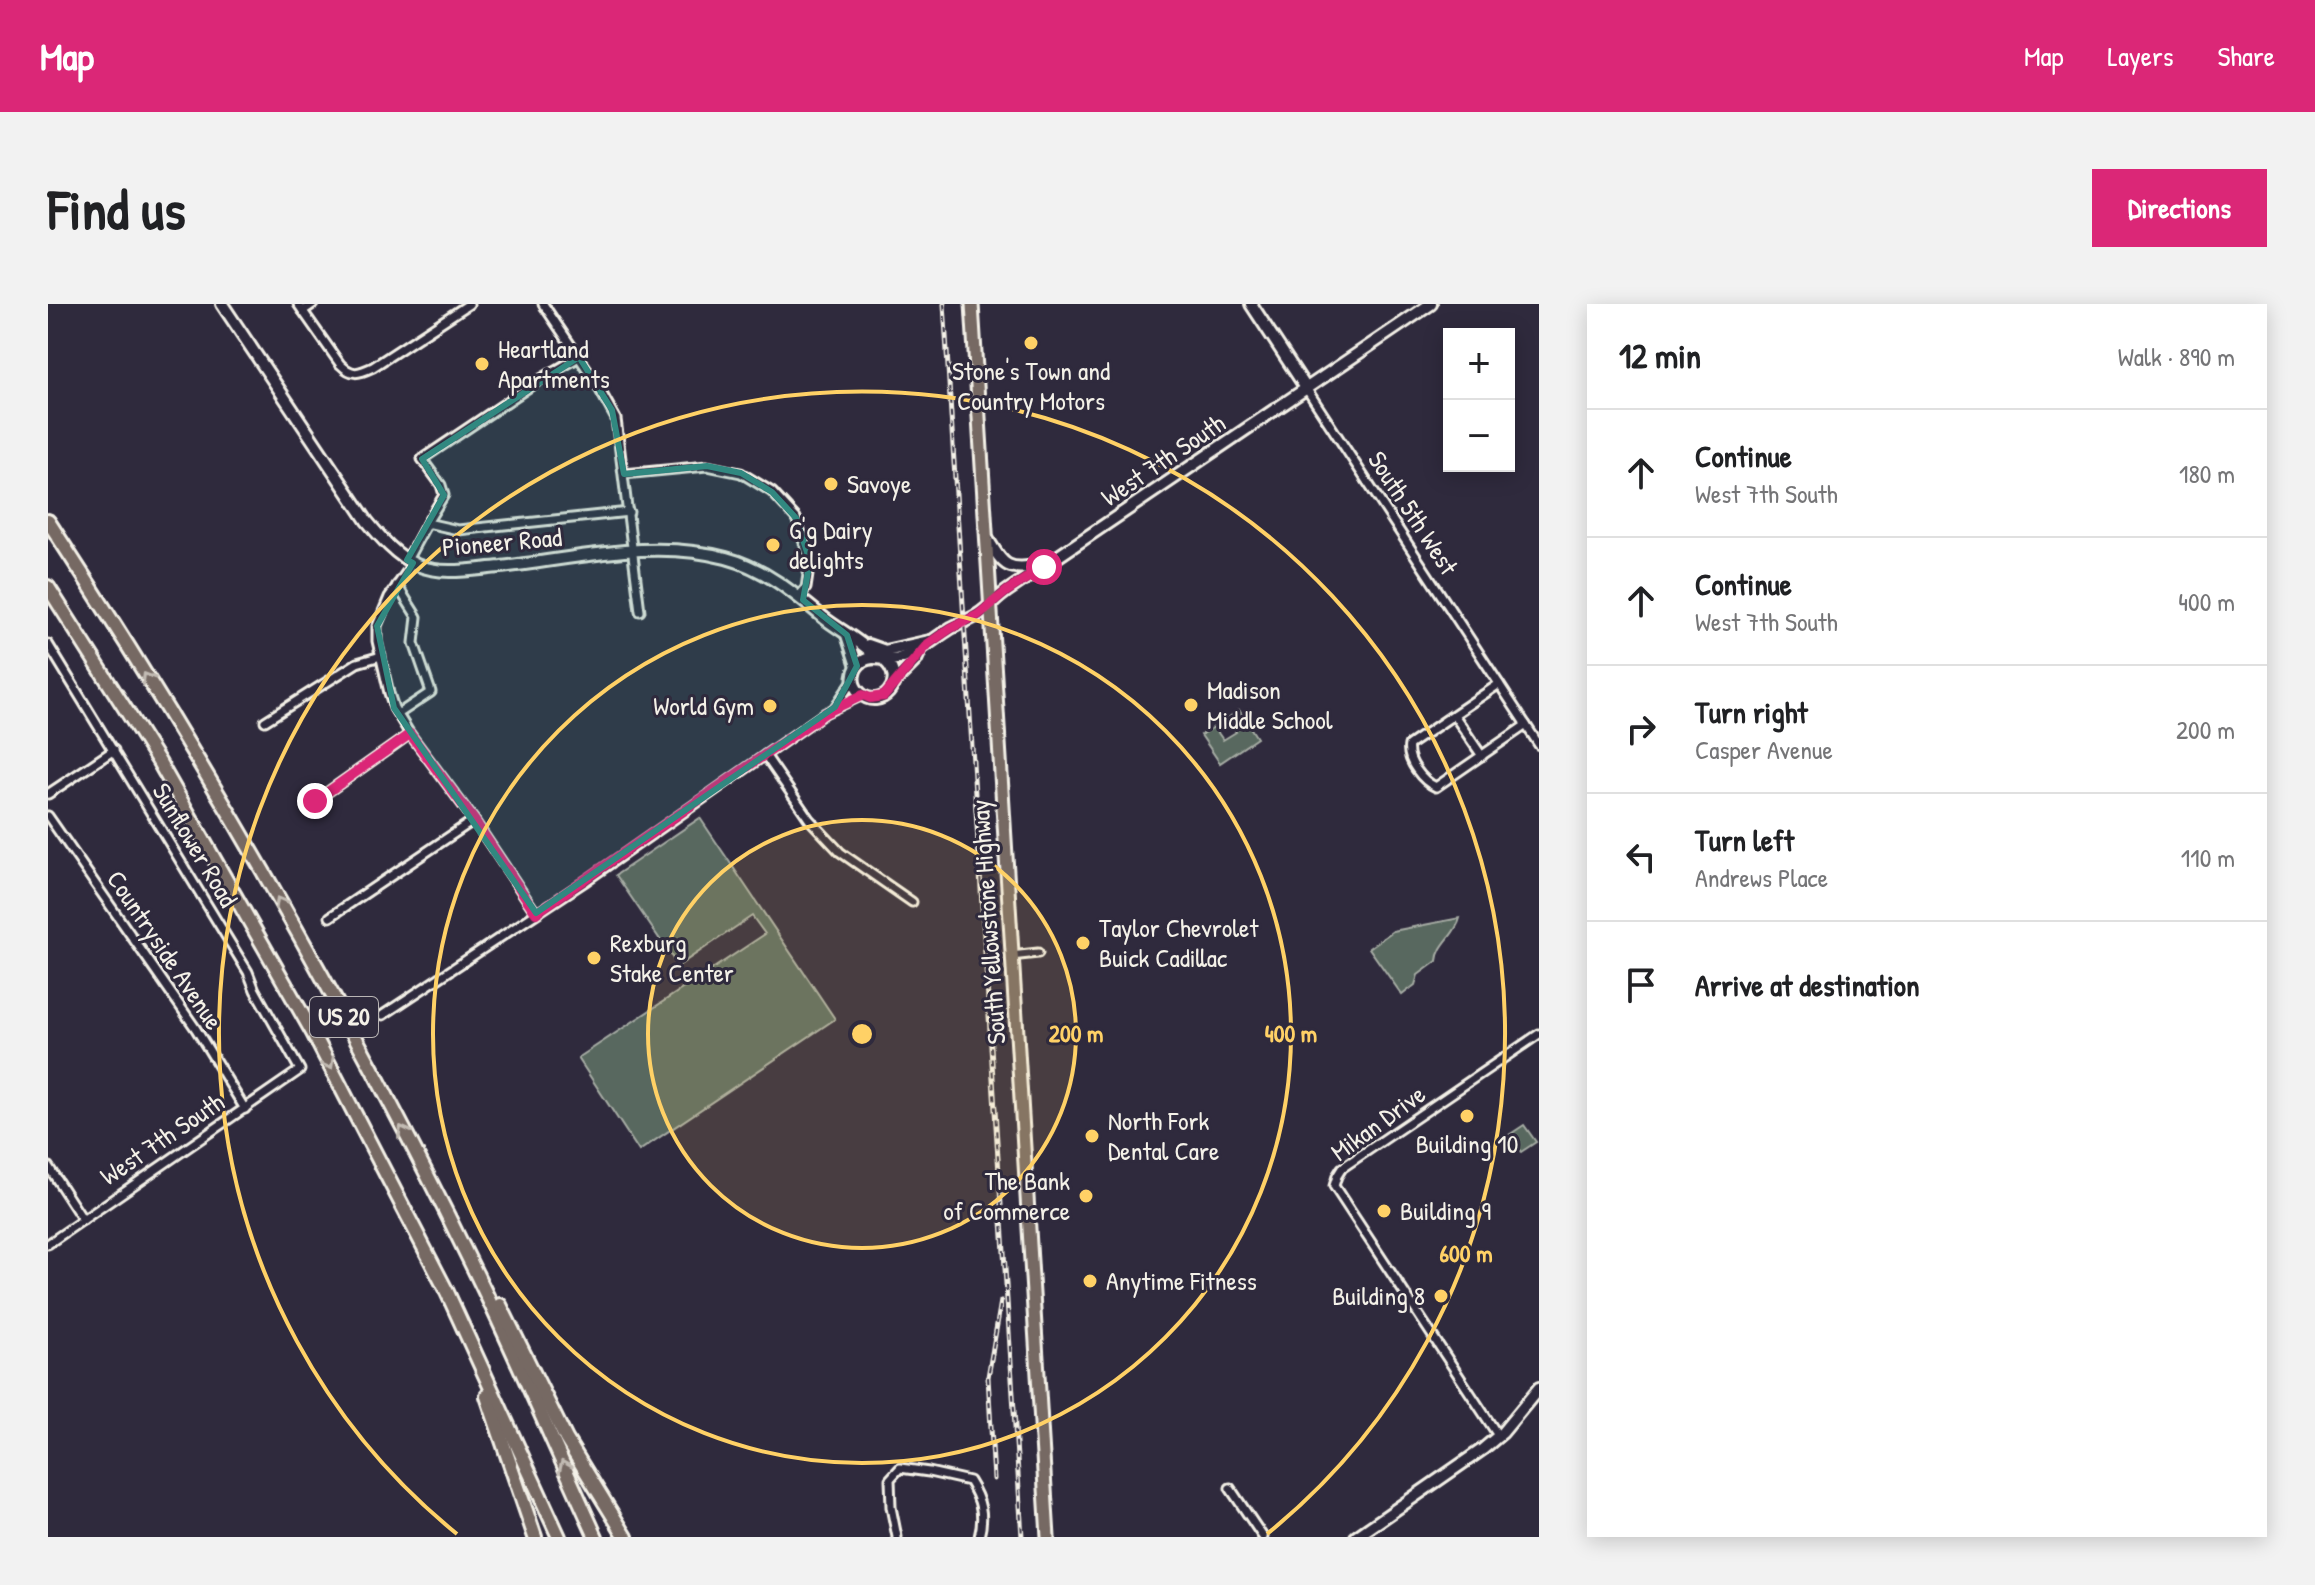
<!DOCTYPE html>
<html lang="en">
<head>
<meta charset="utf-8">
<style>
  body { margin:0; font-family:"Patrick Hand",sans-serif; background:#f2f2f2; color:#202124 }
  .controls { position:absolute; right:24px; top:24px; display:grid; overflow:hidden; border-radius:0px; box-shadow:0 4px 20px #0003 }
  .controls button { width:72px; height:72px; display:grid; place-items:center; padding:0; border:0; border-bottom:2px solid #e0e0e0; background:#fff; color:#202124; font:40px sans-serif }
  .stop { position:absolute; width:24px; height:24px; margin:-18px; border:6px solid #db2777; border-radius:50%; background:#fff }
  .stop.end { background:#db2777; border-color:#fff; box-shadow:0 2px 8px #0008 }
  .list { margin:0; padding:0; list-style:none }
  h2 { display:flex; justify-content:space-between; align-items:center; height:104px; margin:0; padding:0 32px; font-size:34px }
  h2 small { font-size:26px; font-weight:400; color:#757577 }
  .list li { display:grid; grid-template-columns:52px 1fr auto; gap:24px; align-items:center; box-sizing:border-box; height:128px; padding:0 32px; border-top:2px solid #e0e0e0 }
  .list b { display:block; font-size:30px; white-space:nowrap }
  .list p { margin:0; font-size:26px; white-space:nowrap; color:#757577 }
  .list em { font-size:26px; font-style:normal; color:#757577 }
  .icon { flex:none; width:44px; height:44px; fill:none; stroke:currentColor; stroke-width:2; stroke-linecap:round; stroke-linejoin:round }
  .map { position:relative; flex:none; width:1491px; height:1233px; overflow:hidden; border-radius:0px }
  header { display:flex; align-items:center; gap:48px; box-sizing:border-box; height:112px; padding:0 40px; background:#db2777; color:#fff }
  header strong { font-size:38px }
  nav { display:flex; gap:44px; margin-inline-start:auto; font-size:28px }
  .intro { display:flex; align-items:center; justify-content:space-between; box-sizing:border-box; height:192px; padding:0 48px }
  h1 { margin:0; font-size:56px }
  .button { padding:20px 36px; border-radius:0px; background:#db2777; color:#fff; font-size:28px; font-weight:700 }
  main { display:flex; gap:48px; padding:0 48px }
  aside { flex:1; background:#fff; border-radius:0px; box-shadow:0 4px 20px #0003 }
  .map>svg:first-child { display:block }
  .green { fill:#59685f; stroke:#a6aca4; stroke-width:2 }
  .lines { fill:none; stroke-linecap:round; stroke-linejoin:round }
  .street-casing { stroke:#f4f1e8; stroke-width:13 }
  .secondary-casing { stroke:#f4f1e8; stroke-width:16 }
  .primary-casing { stroke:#f4f1e8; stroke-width:17 }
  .highway-casing { stroke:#f4f1e8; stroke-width:18 }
  .street { stroke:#2f2a3d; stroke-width:7 }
  .secondary { stroke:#2f2a3d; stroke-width:10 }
  .primary { stroke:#766964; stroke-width:11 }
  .highway { stroke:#766964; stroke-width:12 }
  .rail-casing { stroke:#f4f1e8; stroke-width:5 }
  .rail { stroke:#2f2a3d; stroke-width:2; stroke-dasharray:6; stroke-linecap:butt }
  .oneway { stroke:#c2bbb3 }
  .route { stroke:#db2777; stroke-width:10 }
  .marked { fill:#318880; fill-opacity:0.2; stroke:#318880; stroke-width:6; stroke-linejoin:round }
  .ring { fill:none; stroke:#ffd166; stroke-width:4 }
  .poi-dot { fill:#ffd166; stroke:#2f2a3d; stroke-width:3 }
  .labels { text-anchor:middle; stroke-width:6; stroke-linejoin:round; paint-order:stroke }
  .shield { fill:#2f2a3d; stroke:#b9b5b5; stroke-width:2 }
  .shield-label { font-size:24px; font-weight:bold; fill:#f4f1e8 }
  .poi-label { font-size:26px; fill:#f4f1e8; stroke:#2f2a3d; text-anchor:start }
  .street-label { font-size:26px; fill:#f4f1e8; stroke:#2f2a3d }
  .centre { fill:#ffd166; stroke:#2f2a3d; stroke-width:4 }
  .ring-label { font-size:24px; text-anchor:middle; font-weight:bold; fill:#ffd166; stroke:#2f2a3d; stroke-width:6; stroke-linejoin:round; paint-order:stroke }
</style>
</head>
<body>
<header>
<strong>Map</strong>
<nav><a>Map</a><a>Layers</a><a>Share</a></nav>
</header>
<div class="intro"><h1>Find us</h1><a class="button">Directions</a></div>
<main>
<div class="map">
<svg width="1491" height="1233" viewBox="0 0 1491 1233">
  <rect width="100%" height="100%" fill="#2f2a3d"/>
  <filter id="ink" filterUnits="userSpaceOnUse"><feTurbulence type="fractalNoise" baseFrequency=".0125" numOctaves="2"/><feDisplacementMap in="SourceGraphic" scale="16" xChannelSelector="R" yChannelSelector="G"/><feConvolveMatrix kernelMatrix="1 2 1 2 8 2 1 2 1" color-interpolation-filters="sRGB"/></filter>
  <g filter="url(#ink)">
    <g class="green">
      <path d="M1191,406L1209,434L1172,459L1153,431L1166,423L1175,436L1188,428L1180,414Z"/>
      <path d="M652,514L787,715L591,847L530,754L717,630L704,612L630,662L568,571Z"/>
      <path d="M1412,614C1408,631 1390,640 1389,657L1370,671L1367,681L1354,691L1321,644L1345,627Z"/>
      <path d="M1476,821L1488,838L1473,848L1461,831Z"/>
    </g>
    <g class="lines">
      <g class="street-casing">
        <g id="street">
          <path d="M250,0L292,60C304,72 310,70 325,63L421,0"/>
          <path d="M495,0L547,77L568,115L592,307"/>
          <path d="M255,7L265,0"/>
          <path d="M1258,84L1491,441"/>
          <path d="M576,170L659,162L693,169L724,188L748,214L762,257L758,284L750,293"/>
          <path d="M379,219L396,191L393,181L374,155L493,75L531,53"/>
          <path d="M359,256L379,219L410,226L581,208"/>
          <path d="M365,259L341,293L329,322V337L341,389L346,404L362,430L426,516L488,609"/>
          <path d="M349,281L369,313L366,339L383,388L350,410"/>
          <path d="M0,340L200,668L207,686L252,766L0,940"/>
          <path d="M1451,380L1361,441C1358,456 1374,477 1388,483L1478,421"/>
          <path d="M787,403L805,376"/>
          <path d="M1406,411L1434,452"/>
          <path d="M217,417L309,359L333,352"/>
          <path d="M717,451L761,515L792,548L864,598"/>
          <path d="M0,490L66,446"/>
          <path d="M267,497L362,430"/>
          <path d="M0,512L148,725L197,805"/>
          <path d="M282,613L426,516"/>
          <path d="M963,652L990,649"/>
          <path d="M335,711L539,576L777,409L815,391"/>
          <path d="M0,862L35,916"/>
          <path d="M1451,1133L1286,882L1289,872L1294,864L1491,730"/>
          <path d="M1182,1184L1215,1233"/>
          <path d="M849,1233L843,1203L842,1175L852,1164L881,1168L921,1177C933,1196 937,1211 931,1233"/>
        </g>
      </g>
      <g class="secondary-casing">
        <g id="secondary">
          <path d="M174,0L319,217C333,234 348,252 369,261C395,272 426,265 453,263C527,255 605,234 678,254C716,264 746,289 776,314C794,328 814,337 829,354"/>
          <path d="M1203,0L1258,84"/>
          <path d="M939,234C957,264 959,267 994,261"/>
          <path d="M799,331L809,362"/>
          <path d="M820,341L837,347L882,337"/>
          <path d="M837,357C860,378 832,408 812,389C802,380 804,364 815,357C826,350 838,358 850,355C871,349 885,335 903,324C912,319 922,316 931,310C940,304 949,294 959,287L1383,0"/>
          <path d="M846,378L868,356L872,347"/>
          <path d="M1308,1233L1435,1145L1454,1129L1491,1084"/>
        </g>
      </g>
      <g class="primary-casing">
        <path id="primary" d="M924,0C951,411 973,822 1000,1233"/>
      </g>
      <g class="highway-casing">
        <g id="highway">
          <path d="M0,217C162,465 310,723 438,990C476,1070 511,1152 548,1233"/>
          <path d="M0,283L111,458L265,729L399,988L511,1233"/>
          <path d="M452,1001L518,1135L578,1233"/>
          <path d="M439,1092L487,1233"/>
        </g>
      </g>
      <use href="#street" class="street"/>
      <use href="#secondary" class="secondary"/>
      <use href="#primary" class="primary"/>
      <use href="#highway" class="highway"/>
      <g class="rail-casing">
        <g id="rail">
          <path d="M896,0L974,1233"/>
          <path d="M946,1175L940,1073L953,997"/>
        </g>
      </g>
      <use href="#rail" class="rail"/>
    </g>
    <defs><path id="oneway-chevron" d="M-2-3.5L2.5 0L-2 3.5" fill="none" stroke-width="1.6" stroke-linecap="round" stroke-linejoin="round" transform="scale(2)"/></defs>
    <g class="oneway">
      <use href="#oneway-chevron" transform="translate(99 374) rotate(-121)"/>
      <use href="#oneway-chevron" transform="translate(232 598) rotate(-120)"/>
      <use href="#oneway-chevron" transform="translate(281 760) rotate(62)"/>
      <use href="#oneway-chevron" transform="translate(355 827) rotate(-118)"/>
      <use href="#oneway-chevron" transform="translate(516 1162) rotate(-114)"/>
    </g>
  </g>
  <g class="lines" filter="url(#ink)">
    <path class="route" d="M267,497L362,430L426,516L488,609L777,409L815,391L822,394L836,392L880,340L903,324L930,311L959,287L996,263"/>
  </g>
  <path class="marked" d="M531,53L564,106L576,170L659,162L693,169L724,188L748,214L762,257L755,296L799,331L809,362L787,403L488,609L346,404L329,322L365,259L359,256L396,191L374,155Z"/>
  <circle cx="814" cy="730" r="214" fill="#ffd166" fill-opacity=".12"/>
  <g class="ring">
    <circle cx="814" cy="730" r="214"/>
    <circle cx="814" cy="730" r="429"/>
    <path d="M409 1230A643 643 0 1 1 1219 1230"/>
  </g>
  <g class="poi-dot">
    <circle cx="983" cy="39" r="8"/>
    <circle cx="434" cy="60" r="8"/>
    <circle cx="783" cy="180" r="8"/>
    <circle cx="725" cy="241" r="8"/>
    <circle cx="1143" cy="401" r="8"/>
    <circle cx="722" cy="402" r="8"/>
    <circle cx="1035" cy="639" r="8"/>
    <circle cx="546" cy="654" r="8"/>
    <circle cx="1419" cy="812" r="8"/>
    <circle cx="1044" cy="832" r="8"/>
    <circle cx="1038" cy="892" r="8"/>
    <circle cx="1336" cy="907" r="8"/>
    <circle cx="1042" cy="977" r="8"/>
    <circle cx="1393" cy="992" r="8"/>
  </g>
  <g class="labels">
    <rect class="shield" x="262" y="693" width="68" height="40" rx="6"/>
    <g class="shield-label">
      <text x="296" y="721">US 20</text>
    </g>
    <g class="poi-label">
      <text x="450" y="54">Heartland<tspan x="450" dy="30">Apartments</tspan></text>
      <text x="983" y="76" text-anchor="middle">Stone's Town and<tspan x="983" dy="30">Country Motors</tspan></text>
      <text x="799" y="189">Savoye</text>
      <text x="741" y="235">G'g Dairy<tspan x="741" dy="30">delights</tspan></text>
      <text x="1159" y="395">Madison<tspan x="1159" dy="30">Middle School</tspan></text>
      <text x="706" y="411" text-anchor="end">World Gym</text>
      <text x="1051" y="633">Taylor Chevrolet<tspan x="1051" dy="30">Buick Cadillac</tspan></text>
      <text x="562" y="648">Rexburg<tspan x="562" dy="30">Stake Center</tspan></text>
      <text x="1060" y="826">North Fork<tspan x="1060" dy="30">Dental Care</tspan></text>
      <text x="1419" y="849" text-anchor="middle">Building 10</text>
      <text x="1022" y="886" text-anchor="end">The Bank<tspan x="1022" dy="30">of Commerce</tspan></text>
      <text x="1352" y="916">Building 9</text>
      <text x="1058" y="986">Anytime Fitness</text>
      <text x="1377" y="1001" text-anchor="end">Building 8</text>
    </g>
    <g class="street-label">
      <text transform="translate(1115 156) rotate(-34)" y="9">West 7th South</text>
      <text transform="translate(1365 209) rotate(57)" y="9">South 5th West</text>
      <text transform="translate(454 238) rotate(-5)" y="9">Pioneer Road</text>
      <text transform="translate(147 541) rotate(59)" y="9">Sunflower Road</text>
      <text transform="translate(940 618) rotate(-94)" y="9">South Yellowstone Highway</text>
      <text transform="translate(117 646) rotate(56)" y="9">Countryside Avenue</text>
      <text transform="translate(1330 819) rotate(-36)" y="9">Mikan Drive</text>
      <text transform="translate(114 835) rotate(-34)" y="9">West 7th South</text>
    </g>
  </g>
  <circle cx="814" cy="730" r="12" class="centre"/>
  <g class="ring-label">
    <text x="1028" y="738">200 m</text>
    <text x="1243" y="738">400 m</text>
    <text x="1418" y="958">600 m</text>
  </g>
</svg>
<div class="controls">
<button>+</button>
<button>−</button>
</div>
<div class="stop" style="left:996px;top:263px"></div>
<div class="stop end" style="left:267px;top:497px"></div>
</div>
<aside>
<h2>12 min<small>Walk · 890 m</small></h2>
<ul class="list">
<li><svg class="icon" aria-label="ahead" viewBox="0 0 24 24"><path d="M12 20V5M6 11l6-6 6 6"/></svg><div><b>Continue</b><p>West 7th South</p></div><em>180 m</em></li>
<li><svg class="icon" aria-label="ahead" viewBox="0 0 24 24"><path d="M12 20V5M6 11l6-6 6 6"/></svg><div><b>Continue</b><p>West 7th South</p></div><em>400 m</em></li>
<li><svg class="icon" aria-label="right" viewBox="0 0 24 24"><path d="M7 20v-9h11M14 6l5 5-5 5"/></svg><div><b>Turn right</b><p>Casper Avenue</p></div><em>200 m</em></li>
<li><svg class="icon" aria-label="left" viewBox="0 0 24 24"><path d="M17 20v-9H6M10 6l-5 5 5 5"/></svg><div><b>Turn left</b><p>Andrews Place</p></div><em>110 m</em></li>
<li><svg class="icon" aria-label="arrive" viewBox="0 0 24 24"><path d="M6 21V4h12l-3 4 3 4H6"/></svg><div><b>Arrive at destination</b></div></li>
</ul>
</aside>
</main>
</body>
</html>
